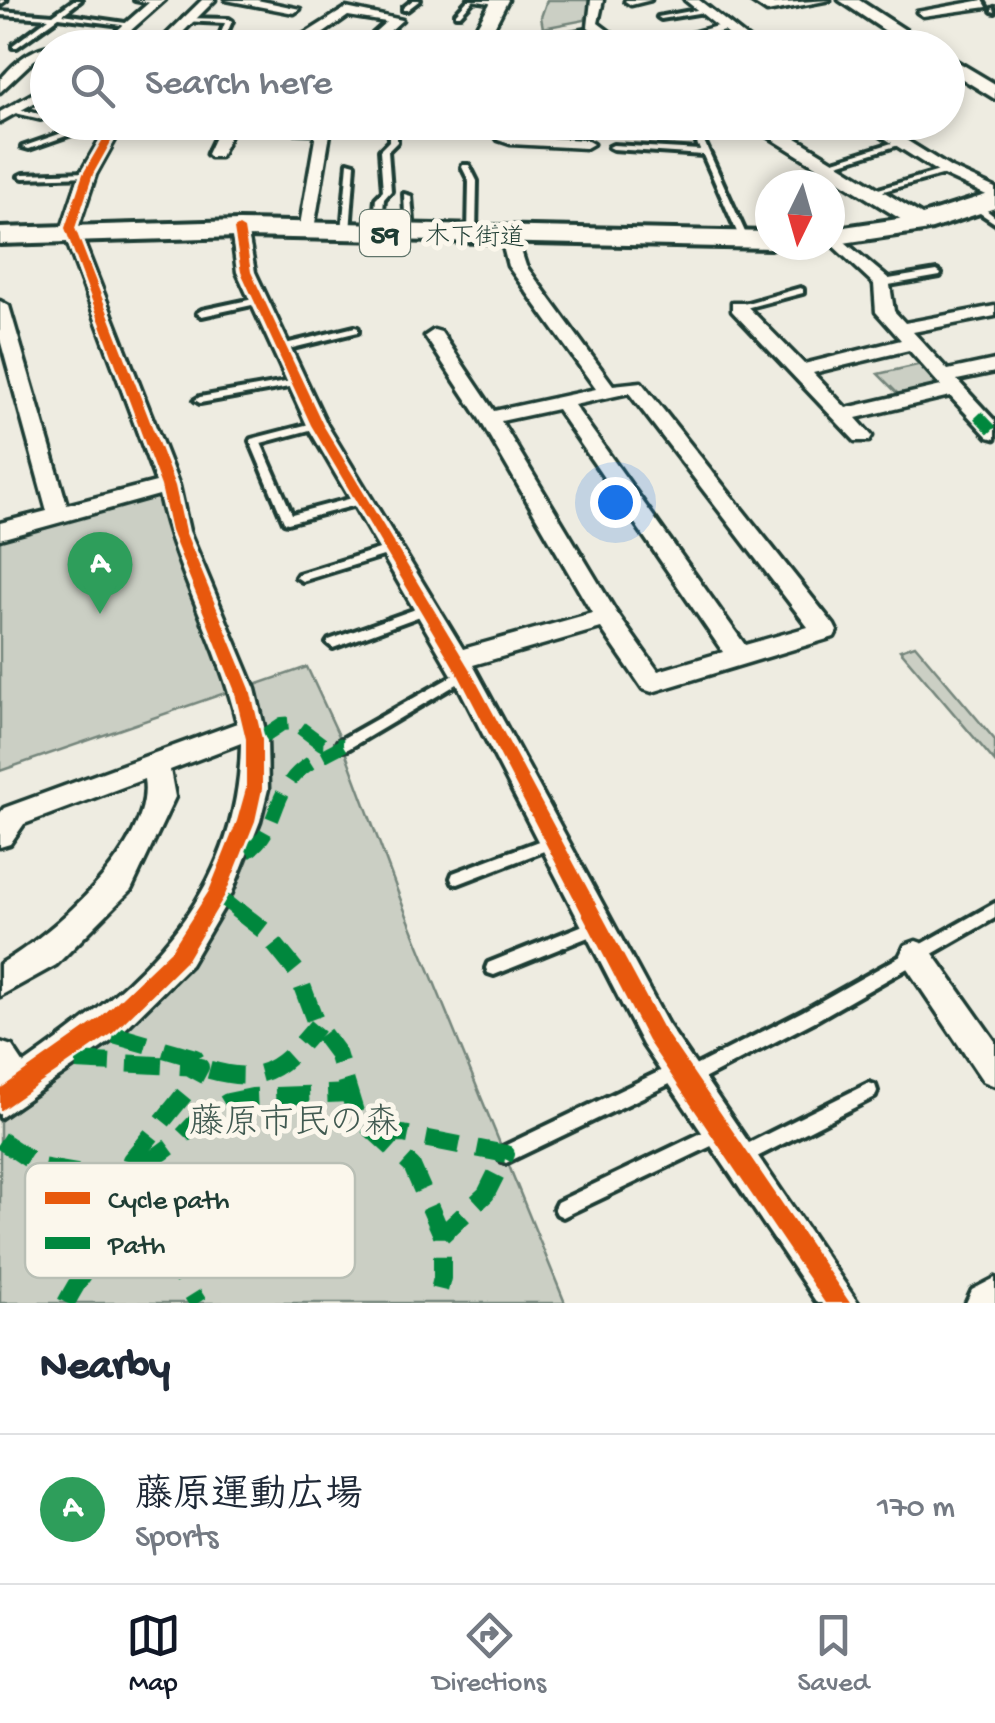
<!DOCTYPE html>
<html lang="en">
<head>
<meta charset="utf-8">
<style>
  body { margin:0; font-family:"Gochi Hand","Klee One",sans-serif; background:#f2f2f3; color:#1f2937 }
  .compass { position:absolute; left:755px; top:170px; width:90px; height:90px; border-radius:50%; background:#fff; box-shadow:0 5px 15px #0003; rotate:185deg }
  .you { position:absolute; left:615px; top:502px; width:35px; height:35px; margin:-25px; border:8px solid #fff; border-radius:50%; background:#1a73e8; box-shadow:0 0 0 15px #1a73e833 }
  .badge { display:grid; place-items:center; width:65px; height:65px; border-radius:50%; background:#111827; color:#fff; font-size:32px; font-weight:700 }
  .pin { position:absolute; translate:-50% -82px; filter:drop-shadow(0 2px 5px #0008) }
  .pin::after { content:''; position:absolute; top:52px; width:35px; height:30px; background:inherit; clip-path:polygon(0 0,100% 0,50% 100%) }
  .list { margin:0; padding:0; list-style:none }
  h2 { display:flex; justify-content:space-between; align-items:center; height:130px; margin:0; padding:0 40px; font-size:42px }
  h2 small { font-size:32px; font-weight:400; color:#747a83 }
  .list li { display:grid; grid-template-columns:65px 1fr auto; gap:30px; align-items:center; box-sizing:border-box; height:150px; padding:0 40px; border-top:2px solid #e0e1e3 }
  .list b { display:block; font-size:38px; white-space:nowrap }
  .list p { margin:0; font-size:32px; white-space:nowrap; color:#747a83 }
  .list em { font-size:32px; font-style:normal; color:#747a83 }
  .icon { flex:none; width:55px; height:55px; fill:none; stroke:currentColor; stroke-width:2; stroke-linecap:round; stroke-linejoin:round }
  .map { position:relative; flex:none; width:995px; height:1303px; overflow:hidden }
  .search { position:absolute; background:#fff; box-shadow:0 5px 15px #0003; left:30px; right:30px; top:30px; height:110px; display:flex; align-items:center; gap:25px; box-sizing:border-box; padding:0 35px; border-radius:55px; color:#747a83; font-size:38px }
  .sheet { height:280px; background:#fff }
  nav { display:flex; justify-content:space-around; align-items:center; box-sizing:border-box; height:140px; border-top:2px solid #e0e1e3; background:#fff; font-size:28px; color:#747a83 }
  nav a { display:grid; justify-items:center; gap:5px }
  nav .on { color:#111827 }
  .map>svg:first-child { display:block }
  .green { fill:#cbcfc4; stroke:#75867c; stroke-width:2.5 }
  .lines { fill:none; stroke-linecap:round; stroke-linejoin:round }
  .lane-casing { stroke:#1f3d34; stroke-width:8 }
  .street-casing { stroke:#1f3d34; stroke-width:7 }
  .secondary-casing { stroke:#1f3d34; stroke-width:7 }
  .primary-casing { stroke:#1f3d34; stroke-width:8 }
  .lane { fill:#fbf7ec; fill-rule:evenodd }
  .street { fill:#fbf7ec; fill-rule:evenodd }
  .secondary { fill:#fbf7ec; fill-rule:evenodd }
  .primary { fill:#fbf7ec; fill-rule:evenodd }
  .quiet-far2 { stroke:#00873e; stroke-width:11; stroke-dasharray:21 11; stroke-linecap:butt }
  .quiet-far1 { stroke:#00873e; stroke-width:14; stroke-dasharray:28 14; stroke-linecap:butt }
  .quiet { stroke:#00873e; stroke-width:18; stroke-dasharray:34 18; stroke-linecap:butt }
  .cycleway-casing { stroke:#fbf7ec; stroke-width:6 }
  .cycleway { fill:#e8590c; fill-rule:evenodd }
  .labels { text-anchor:middle; stroke-width:10; stroke-linejoin:round; paint-order:stroke }
  .far-street-label { font-size:25px; fill:#1f3d34; stroke:#fbf7ec }
  .shield { fill:#fbf7ec; stroke:#61756b; stroke-width:2.5 }
  .shield-label { font-size:28px; font-weight:bold; fill:#1f3d34 }
  .near-park-label { font-size:35px; fill:#415a51; stroke:#fbf7ec }
  .key { fill:#fbf7ec; stroke:#b9bfb5; stroke-width:2.5 }
  .key-label { font-size:28px; fill:#1f3d34 }
</style>
</head>
<body>
<div class="map">
<svg width="995" height="1303" viewBox="0 0 995 1303">
  <rect width="100%" height="100%" fill="#eeece1"/>
  <filter id="ink" filterUnits="userSpaceOnUse"><feTurbulence type="fractalNoise" baseFrequency=".01" numOctaves="2"/><feDisplacementMap in="SourceGraphic" scale="20" xChannelSelector="R" yChannelSelector="G"/><feConvolveMatrix kernelMatrix="1 2 1 2 8 2 1 2 1" color-interpolation-filters="sRGB"/></filter>
  <g filter="url(#ink)">
    <g class="green">
      <path d="M547,0H593L585,20L543,28L541,17Z"/>
      <path d="M922,364L935,379L933,387L900,396L878,374Z"/>
      <path d="M160,493L231,691L0,771V536Z"/>
      <path d="M915,645L995,740V762L900,650Z"/>
      <path d="M307,667L340,738L403,906L565,1303H0V1121C106,1045 187,995 243,871C258,837 271,798 270,760C270,735 262,710 255,685Z"/>
    </g>
    <g class="lines">
      <g class="lane-casing">
        <g id="lane">
          <path d="M74,0H81L63,14L132,24L129,26L59,17L17,47H13V45L49,18L0,15V11L53,15Z"/>
          <path d="M135,0H154L159,2L156,4Z"/>
          <path d="M413,0H420L407,10H403V8Z"/>
          <path d="M468,0H474L460,15H456V13Z"/>
          <path d="M994,8L995,12L992,11V9Z"/>
          <path d="M702,9L704,12L661,19L658,17Z"/>
          <path d="M184,18L229,19L232,21L227,33L224,35L221,33L225,23L182,21Z"/>
          <path d="M597,28L599,31L572,35L569,33Z"/>
          <path d="M482,31L484,34L429,37L416,48H408L427,33Z"/>
          <path d="M514,34L519,35L495,48H486Z"/>
          <path d="M77,35L111,39L114,41L111,43L75,38Z"/>
          <path d="M524,45L526,46L527,48H521Z"/>
          <path d="M14,108L44,115L45,117L41,119L11,112L10,110Z"/>
          <path d="M389,122H397V142L388,151L391,191L384,199L381,233L377,235L373,233L376,198L383,191L380,150L389,141Z"/>
          <path d="M831,122H845L780,139L776,137Z"/>
          <path d="M88,124L113,126L116,124L181,125L185,127L181,129L117,128L113,130L89,128L29,149L22,147Z"/>
          <path d="M679,126L699,130L749,241L748,243L741,241L703,155L613,149L609,147L613,145L700,150L692,132L676,130L675,128Z"/>
          <path d="M895,142L902,144L828,167L821,165Z"/>
          <path d="M348,162L355,164L350,232L346,234L342,232Z"/>
          <path d="M463,165H469L477,181L476,234L472,236L468,234L469,181L462,167Z"/>
          <path d="M946,169L950,171L949,173L869,195L865,193Z"/>
          <path d="M88,172H91V176L23,178L19,176L23,174Z"/>
          <path d="M404,194L411,196L414,233L410,235L406,233Z"/>
          <path d="M974,205H980L995,217V223L974,209Z"/>
          <path d="M937,271L941,274L940,276L883,286L879,283L883,280Z"/>
          <path d="M800,288L803,289V293L738,310L733,307Z"/>
          <path d="M258,298L261,299V303L202,316L197,313L202,310Z"/>
          <path d="M355,327L358,328V332L280,351L275,348L277,346Z"/>
          <path d="M297,380L302,383L300,385L200,403L195,400L200,397Z"/>
          <path d="M317,422L322,425L321,427L261,443L292,514L360,496L365,500L364,503L288,523L284,522L250,441L251,439Z"/>
          <path d="M389,546L395,550L393,553L302,581L296,577L298,574Z"/>
          <path d="M427,605L431,606L433,609L431,612L333,648L327,643L329,640Z"/>
          <path d="M465,669L469,671L471,674L469,677L348,749L343,750L338,749L336,745L338,741Z"/>
          <path d="M552,836L557,838L559,842L557,846L458,884L453,883L451,878L453,873Z"/>
          <path d="M995,903V918L815,1021L692,1085L686,1087L680,1085L678,1080L512,1160L506,1163L500,1160L497,1154L500,1148L673,1065L679,1063L685,1065L687,1070L803,1011Z"/>
          <path d="M596,920L601,922L604,927L601,932L494,975L488,973L486,968L488,963Z"/>
          <path d="M869,1083L875,1085L877,1091L875,1097L747,1162L741,1165L735,1162L732,1156L735,1150Z"/>
          <path d="M718,1125L724,1128L727,1134L724,1140L569,1214L563,1217L557,1214L554,1208L557,1202Z"/>
        </g>
      </g>
      <g class="street-casing">
        <g id="street">
          <path d="M0,0H7L0,5Z"/>
          <path d="M152,0H165L111,48H97Z"/>
          <path d="M202,0H215L167,48H153Z"/>
          <path d="M226,0H257L300,9L294,13Z"/>
          <path d="M472,0H505L506,1L500,5Z"/>
          <path d="M591,0H603L598,23L631,48H616L588,27Z"/>
          <path d="M651,0L631,5L625,1L626,0Z"/>
          <path d="M685,0H699L760,48H745L724,31L660,48H637L717,26Z"/>
          <path d="M749,0L769,4L830,0L767,12Z"/>
          <path d="M983,0L987,7L923,16L917,12Z"/>
          <path d="M346,8L402,20L371,48H357L386,22L348,16L314,40L311,48H298L303,35Z"/>
          <path d="M267,35L273,39L270,48H257Z"/>
          <path d="M57,44L75,48H48V53L34,60L0,92V80C17,60 31,48 57,44Z"/>
          <path d="M48,85V95L0,122V112Z"/>
          <path d="M110,122H125L96,174L78,228L179,486L189,531L255,689L267,739L268,789L260,821L231,895L190,965L117,1037L0,1118V1042L12,1046L24,1064C141,982 239,898 241,743L170,770L175,797L131,890L56,965L0,996V964C52,935 155,844 144,779L24,824L10,844L0,847V813L4,808L237,723C219,644 176,574 159,495L0,539V523L47,511L0,339V301L9,306L67,505L156,482L62,228L80,174Z"/>
          <path d="M222,122H236L220,157H210L207,154Z"/>
          <path d="M271,122H332L313,235L299,231L316,133L276,132L269,128Z"/>
          <path d="M429,122H503L512,136L586,140L593,144L586,148L510,144L498,140L490,127L435,131L430,130Z"/>
          <path d="M859,122H877L951,168L995,188V199L941,174Z"/>
          <path d="M239,224L247,229L255,272L327,425L463,649L592,613L479,418L425,336L434,330L441,332L494,411L596,389L508,266L500,235L508,230L516,235L526,266L613,385L641,382L834,625L837,631L834,637L652,692L643,689L601,628L473,665L667,1023L858,1303H817L643,1045L454,678L307,425L237,272L231,229ZM629,393L808,627L745,645L574,405ZM557,409L723,652L658,671L616,612L501,421Z"/>
          <path d="M833,232L889,279L894,311L905,323L995,306V316L913,332L948,370L995,360V372L957,380L995,421V439L988,437L950,396L856,418L872,436L869,441H855L732,311V303H744L804,364L901,340L876,312L874,284L830,243ZM909,350L941,386L846,408L813,373Z"/>
          <path d="M916,941L927,945L995,1041V1086L983,1081L905,965L900,955L905,945Z"/>
          <path d="M995,1278V1303H966L972,1290Z"/>
        </g>
      </g>
      <g class="secondary-casing">
        <g id="secondary">
          <path d="M492,0H508L491,33L497,48H479L473,33Z"/>
          <path d="M839,0H859L933,48H911Z"/>
          <path d="M948,56L995,84V99L948,70Z"/>
          <path d="M745,122H770L935,223L931,228H915Z"/>
        </g>
      </g>
      <g class="primary-casing">
        <g id="primary">
          <path d="M995,192V208L932,229L923,231L830,245V229L919,216Z"/>
          <path d="M239,221L770,232V245H780L770,248L239,237L0,244V228Z"/>
        </g>
      </g>
      <use href="#lane" class="lane"/>
      <use href="#street" class="street"/>
      <use href="#secondary" class="secondary"/>
      <use href="#primary" class="primary"/>
      <path class="quiet-far2" d="M978,415L995,433"/>
      <g class="quiet-far1">
        <path d="M264,736L282,724L294,723L322,744L343,745"/>
        <path d="M247,852C274,835 272,807 289,783C301,764 324,756 343,745"/>
        <path d="M224,900L239,912"/>
      </g>
      <g class="quiet">
        <path d="M236,909L263,930L297,972L317,1026L337,1053L356,1115L412,1166L442,1235V1278L436,1303"/>
        <path d="M114,1035L195,1058L200,1067C261,1086 278,1073 317,1026"/>
        <path d="M76,1061L200,1067L187,1091L131,1160L112,1222L117,1230L174,1265L198,1303"/>
        <path d="M375,1135L403,1134L506,1154L486,1194L442,1235"/>
        <path d="M0,1140L41,1167L123,1181L179,1140L198,1120L228,1102L252,1097L349,1093"/>
        <path d="M66,1303C90,1258 98,1252 150,1255"/>
      </g>
      <g class="cycleway-casing">
        <g id="cycleway">
          <path d="M113,122H122L93,174L75,228L175,486L185,531L250,689L262,739V789L255,821L225,895L186,961L113,1033L0,1111V1089L99,1019L172,949L209,891L237,821L246,789V739L234,689L171,531L161,486L65,228L83,174Z"/>
          <path d="M239,226L244,229L251,272L323,425L470,670L662,1027L850,1303H825L648,1041L459,676L311,425L241,272L234,229Z"/>
        </g>
      </g>
      <use href="#cycleway" class="cycleway"/>
    </g>
  </g>
  <g class="labels">
    <g class="far-street-label">
      <text transform="translate(475 235) rotate(1)" y="9">木下街道</text>
    </g>
    <rect class="shield" x="360" y="210" width="50" height="46" rx="8"/>
    <g class="shield-label">
      <text x="385" y="243">59</text>
    </g>
    <g class="near-park-label">
      <text x="294" y="1132">藤原市民の森</text>
    </g>
  </g>
  <rect x="25" y="1163" width="330" height="115" rx="15" class="key"/>
  <rect x="45" y="1192" width="45" height="12" fill="#e8590c"/>
  <rect x="45" y="1237" width="45" height="12" fill="#00873e"/>
  <g class="key-label">
    <text x="108" y="1208">Cycle path</text>
    <text x="108" y="1253">Path</text>
  </g>
</svg>
<svg class="compass" viewBox="-18 -18 36 36"><path d="M0-13l5 13h-10z" fill="#e53935"/><path d="M0 13l5-13h-10z" fill="#747a83"/></svg>
<div class="you"></div>
<div class="pin badge" style="left:100px;top:614px;background:#2e9e5b">A</div>
<div class="search"><svg class="icon" aria-label="search" viewBox="0 0 24 24"><circle cx="10" cy="10" r="6"/><path d="M15 15l6 6"/></svg>Search here</div>
</div>
<section class="sheet">
<h2>Nearby<small></small></h2>
<ul class="list">
<li><span class="badge" style="background:#2e9e5b">A</span><div><b>藤原運動広場</b><p>Sports</p></div><em>170 m</em></li>
</ul>
</section>
<nav>
<a class="on"><svg class="icon" aria-label="map" viewBox="0 0 24 24"><path d="M3 6l6-2 6 2 6-2v14l-6 2-6-2-6 2zM9 4v14M15 6v14"/></svg>Map</a>
<a><svg class="icon" aria-label="directions" viewBox="0 0 24 24"><path d="M12 3l9 9-9 9-9-9zM9 14v-3h6M13 9l2 2-2 2"/></svg>Directions</a>
<a><svg class="icon" aria-label="saved" viewBox="0 0 24 24"><path d="M7 4h10v16l-5-4-5 4z"/></svg>Saved</a>
</nav>
</body>
</html>
